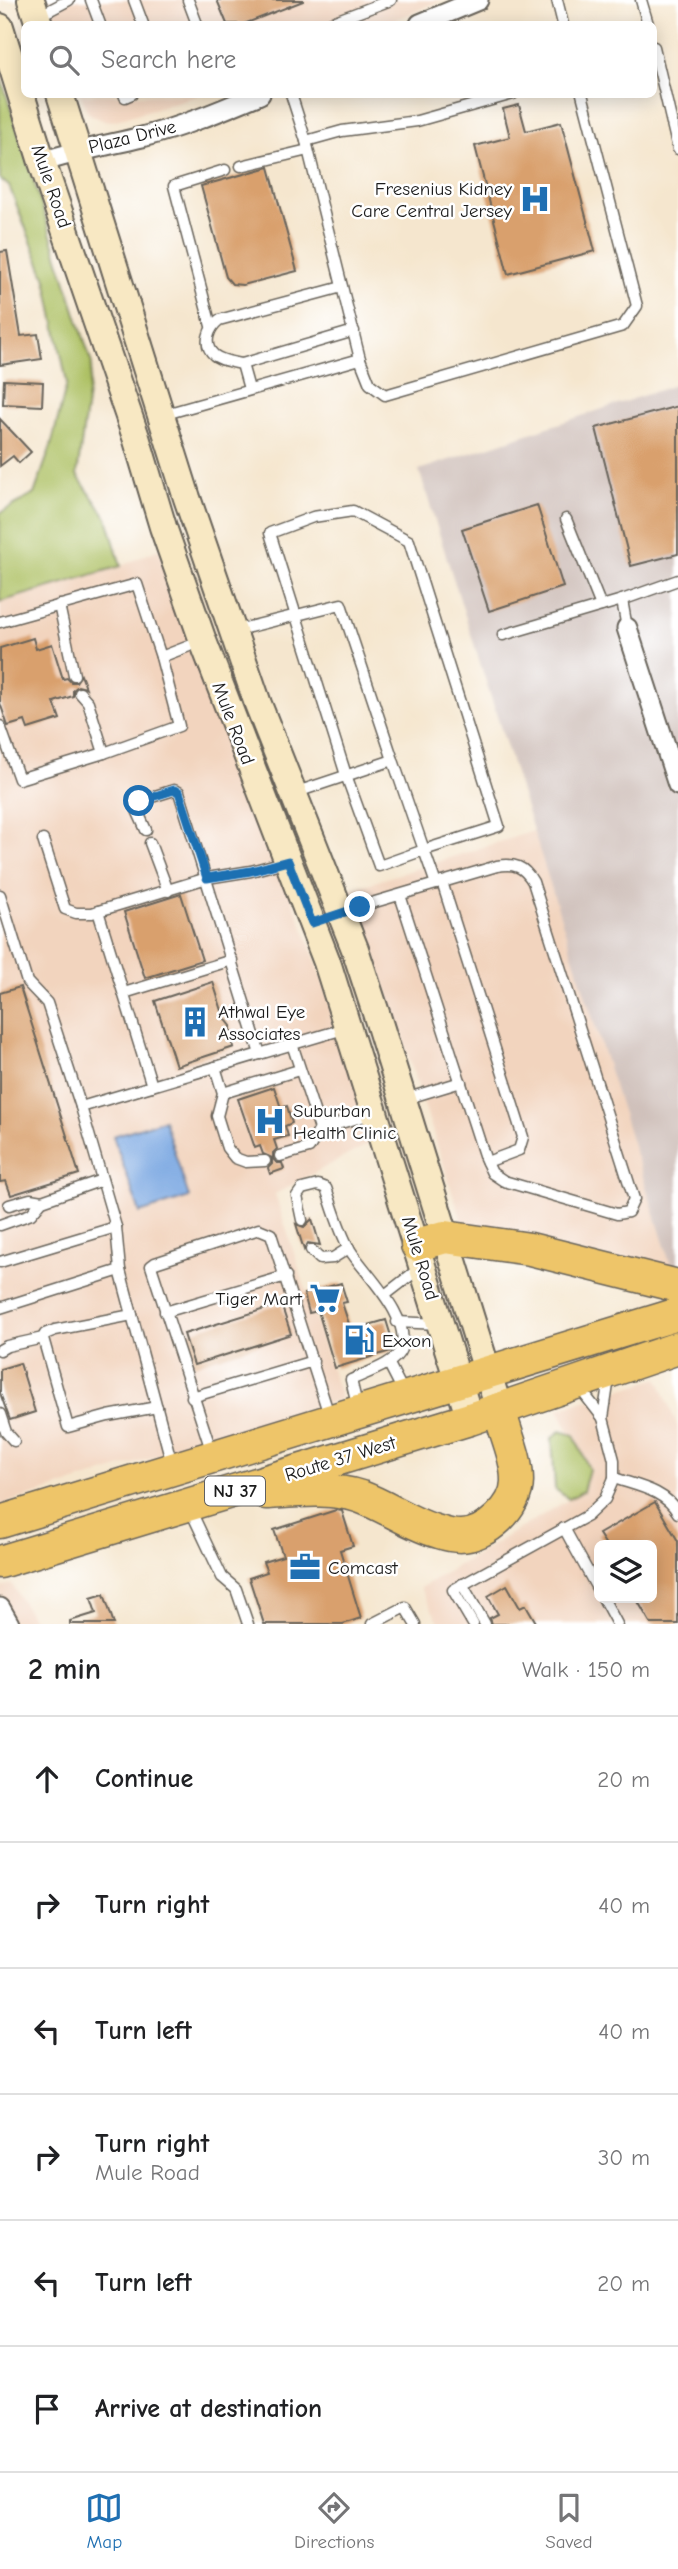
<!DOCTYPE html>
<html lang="en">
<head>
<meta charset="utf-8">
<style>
  body { margin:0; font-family:"Comic Neue",sans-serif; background:#f2f2f2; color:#202124 }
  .controls { position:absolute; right:21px; bottom:21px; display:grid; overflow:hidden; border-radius:10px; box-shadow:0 4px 18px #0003 }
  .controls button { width:63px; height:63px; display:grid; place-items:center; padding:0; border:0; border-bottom:2px solid #e0e0e0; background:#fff; color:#202124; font:35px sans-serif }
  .stop { position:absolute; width:21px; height:21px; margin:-16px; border:5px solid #1f6fb2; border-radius:50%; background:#fff }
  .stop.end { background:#1f6fb2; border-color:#fff; box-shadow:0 2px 7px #0008 }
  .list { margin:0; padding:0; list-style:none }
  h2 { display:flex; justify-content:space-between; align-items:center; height:91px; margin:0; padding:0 28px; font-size:30px }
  h2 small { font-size:23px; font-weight:400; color:#757577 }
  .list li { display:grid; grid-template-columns:46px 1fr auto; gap:21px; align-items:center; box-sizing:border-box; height:126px; padding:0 28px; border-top:2px solid #e0e0e0 }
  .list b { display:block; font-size:26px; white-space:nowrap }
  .list p { margin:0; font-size:23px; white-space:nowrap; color:#757577 }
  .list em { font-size:23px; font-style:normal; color:#757577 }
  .icon { flex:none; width:38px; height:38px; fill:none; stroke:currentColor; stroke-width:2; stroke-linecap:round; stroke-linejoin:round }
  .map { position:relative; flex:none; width:678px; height:1624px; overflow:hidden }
  .search { position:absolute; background:#fff; box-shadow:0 4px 18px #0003; left:21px; right:21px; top:21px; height:77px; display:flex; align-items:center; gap:18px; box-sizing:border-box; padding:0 24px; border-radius:10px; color:#757577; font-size:26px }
  .sheet { height:847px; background:#fff }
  nav { display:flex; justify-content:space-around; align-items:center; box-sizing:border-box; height:98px; border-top:2px solid #e0e0e0; background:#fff; font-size:19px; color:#757577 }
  nav a { display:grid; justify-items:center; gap:4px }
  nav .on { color:#1f6fb2 }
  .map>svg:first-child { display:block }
  .built { fill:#f2d4be; fill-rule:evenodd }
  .industrial { fill:#cfc0ba }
  .green { fill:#aec165; stroke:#656e40; stroke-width:2 }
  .water { fill:#78a6e1; stroke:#4a617e; stroke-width:2 }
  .building { fill:#d9a06d }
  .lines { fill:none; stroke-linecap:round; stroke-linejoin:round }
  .service-casing { stroke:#68635a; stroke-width:13 }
  .minor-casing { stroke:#68635a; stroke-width:23 }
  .secondary-casing { stroke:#68635a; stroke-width:30 }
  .trunk-casing { stroke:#68635a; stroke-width:35 }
  .service { stroke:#fff; stroke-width:10 }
  .minor { stroke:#fff; stroke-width:19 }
  .secondary { stroke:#f8e8c3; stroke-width:26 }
  .trunk { stroke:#eec569; stroke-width:32 }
  .route { stroke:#1f6fb2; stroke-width:9 }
  .labels { text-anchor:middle; stroke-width:5; stroke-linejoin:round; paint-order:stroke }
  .shield { fill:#fff; stroke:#606060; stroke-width:2 }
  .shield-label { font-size:18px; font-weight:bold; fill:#1c1c1c }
  .street-label { font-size:19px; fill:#1c1c1c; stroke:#fff }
  .poi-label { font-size:19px; fill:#1c1c1c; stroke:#fff; text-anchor:start }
</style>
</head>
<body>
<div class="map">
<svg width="678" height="1624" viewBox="0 0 678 1624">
  <rect width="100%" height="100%" fill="#fff"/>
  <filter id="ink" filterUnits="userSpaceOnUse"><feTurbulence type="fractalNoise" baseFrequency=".0143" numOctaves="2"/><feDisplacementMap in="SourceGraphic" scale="14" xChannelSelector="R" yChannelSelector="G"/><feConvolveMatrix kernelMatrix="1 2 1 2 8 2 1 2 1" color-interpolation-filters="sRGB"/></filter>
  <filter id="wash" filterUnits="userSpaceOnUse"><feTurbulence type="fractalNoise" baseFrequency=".00686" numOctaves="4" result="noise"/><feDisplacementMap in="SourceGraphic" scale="28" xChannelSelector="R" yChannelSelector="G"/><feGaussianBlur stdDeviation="1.57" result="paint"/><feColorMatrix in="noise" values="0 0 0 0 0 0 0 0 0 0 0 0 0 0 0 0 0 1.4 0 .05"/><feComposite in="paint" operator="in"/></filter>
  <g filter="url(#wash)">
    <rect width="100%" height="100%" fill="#f5e6ce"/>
    <g class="built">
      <path d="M49,0H442L386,24H58Z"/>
      <path d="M81,95H199L113,121L102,120L93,116L87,111Z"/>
      <path d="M159,549L317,964L374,1141L275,1194L341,1399L0,1505V602L121,566Z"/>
      <path d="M534,831L675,1278L462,1222L380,969L349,890Z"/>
      <path d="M658,1378L678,1428V1624H440L420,1588L583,1491L588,1470L558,1409ZM599,1545H652V1598H599Z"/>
      <path d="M12,1584L35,1624H0V1588Z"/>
    </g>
    <path class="industrial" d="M678,384V1277L675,1278L419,470Z"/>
    <g class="green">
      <path d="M0,75L92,364L77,475L107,518L121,566L0,602V513L34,494L51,446L67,383L46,279L9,186L0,179Z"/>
      <path d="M560,1431L574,1435L589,1469L583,1491L569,1499L555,1489L552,1438Z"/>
    </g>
    <path class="water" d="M164,1120L189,1197L140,1213L113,1136Z"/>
    <g id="blocks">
      <g class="building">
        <path d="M217,0H303V1L244,24H227Z"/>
        <path d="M519,105L526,131L561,122L595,251L508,274L475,146L510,137L503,109Z"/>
        <path d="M269,167L297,271L243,285L232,284L226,277L201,186Z"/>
        <path d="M7,251L21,336L38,334L42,359L0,365V252Z"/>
        <path d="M4,380L43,382L42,406L3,404Z"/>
        <path d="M678,406V554L631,566L596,428Z"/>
        <path d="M0,419L31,452L19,463L13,456L0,466Z"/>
        <path d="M537,505L563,587L489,611L462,529Z"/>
        <path d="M33,638L36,649L52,644L63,679L67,678L71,682H76L81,675L86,688L78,686L73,690V696L54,702L60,719L28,729L25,721L8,726L0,703V648Z"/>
        <path d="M181,894L202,960L145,978L124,912Z"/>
        <path d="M213,982L224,1017L231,1026V1038L234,1047L176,1066L155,1001Z"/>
        <path d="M20,987L79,1174L11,1195L6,1181L0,1182V993Z"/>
        <path d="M274,1087L281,1108L287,1106L292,1123L285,1126L288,1136L274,1140L277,1149L273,1153V1159L277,1163H282L284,1169L270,1174L268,1168L272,1164V1158L263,1154L260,1146L255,1148L238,1099Z"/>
        <path d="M312,1219L320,1245L308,1243L304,1250L296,1224L304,1227Z"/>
        <path d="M341,1283L347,1302L342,1303L351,1330L386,1320L394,1346L391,1351L335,1368L318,1311L309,1313L304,1294Z"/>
        <path d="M281,1304L291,1334L194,1365L184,1334Z"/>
        <path d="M20,1363L35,1412L10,1420L0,1393V1369Z"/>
        <path d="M655,1502L678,1541V1624H651L636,1598H652V1545H606L599,1534Z"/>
        <path d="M336,1510L342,1511L353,1546L340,1550L361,1618L343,1624H264L249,1578L267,1572L263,1562L283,1556L274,1530Z"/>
        <path d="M507,1585L520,1608L526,1605L537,1624H492L490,1618L498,1614L488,1596Z"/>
        <path d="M104,1594L114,1624H70V1621L96,1613L91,1598Z"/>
      </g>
    </g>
  </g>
  <g filter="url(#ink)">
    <use href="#blocks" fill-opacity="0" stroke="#68635a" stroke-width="2"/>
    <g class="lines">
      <g class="service-casing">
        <g id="service">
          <path d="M91,0L100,24"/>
          <path d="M134,0L143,24"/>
          <path d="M188,0L197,24"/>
          <path d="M557,0L563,24"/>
          <path d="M641,0L648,24"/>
          <path d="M37,17L69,0"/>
          <path d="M327,24L391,0"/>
          <path d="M654,47L678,149"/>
          <path d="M124,94L125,97L132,94"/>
          <path d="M306,141L342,131L417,121L513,94"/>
          <path d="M241,166L308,150"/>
          <path d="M211,326L174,186L225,170"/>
          <path d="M360,359L370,384L385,395L623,326L637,306L582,94"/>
          <path d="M242,364L354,331"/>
          <path d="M249,389L242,364C233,362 221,361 214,355C202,344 209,328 219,320L342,287"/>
          <path d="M162,415L360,359L306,141L291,94"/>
          <path d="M566,519L601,606"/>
          <path d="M59,605L74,675"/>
          <path d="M0,622L137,584L161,657L179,726L104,753L88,702L80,693"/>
          <path d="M627,628L622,600L678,580"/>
          <path d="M233,631L341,604L393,760"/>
          <path d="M503,635L622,600"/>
          <path d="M161,657L202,641"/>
          <path d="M0,726L19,779L104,753"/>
          <path d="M294,793L393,760L424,850L499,826L409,541L353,511L313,517L270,533L346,775L379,866L424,850L436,884"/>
          <path d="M146,830L136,808L139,801L174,790L179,792L260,1054"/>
          <path d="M43,840L65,909L76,913H92L207,878L251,871L288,861"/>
          <path d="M150,843L168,891"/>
          <path d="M442,882L523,1137L519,1150L487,1162"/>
          <path d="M0,895L27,982L47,1003L81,1107"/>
          <path d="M98,911L152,1086"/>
          <path d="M341,912L497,866C514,863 524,866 533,882L634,1199L628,1212L617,1214L504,1181L492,1173L485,1158L400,895"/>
          <path d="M124,993L232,960"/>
          <path d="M292,1044L320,1129"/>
          <path d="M215,1067L223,1093L217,1116L227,1148L235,1158L246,1162L265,1161"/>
          <path d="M223,1093L299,1070"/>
          <path d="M405,1099L461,1082"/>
          <path d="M280,1156L309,1148L320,1129L375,1113"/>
          <path d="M9,1205L30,1199L42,1201"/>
          <path d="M302,1220L297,1196L302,1189L318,1185L326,1188C333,1208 339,1231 350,1250C365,1274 412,1317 401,1349C396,1364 365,1373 351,1380L358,1409"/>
          <path d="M0,1225L31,1214L42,1201L102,1180"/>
          <path d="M311,1250L320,1259L333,1258L349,1248"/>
          <path d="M0,1262L116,1227"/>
          <path d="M385,1295L420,1268"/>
          <path d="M0,1308L120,1270"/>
          <path d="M165,1312L286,1276"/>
          <path d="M132,1315L55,1330L45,1334L43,1338L68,1427L108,1416L157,1407"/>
          <path d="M397,1322L439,1324"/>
          <path d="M0,1350L7,1346L43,1338"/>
          <path d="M389,1364L405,1395"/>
          <path d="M578,1386L603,1418"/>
          <path d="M192,1397L313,1361"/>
          <path d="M0,1414L6,1432L14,1441"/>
          <path d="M212,1453L151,1266L155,1263L259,1229L271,1234L330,1418"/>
          <path d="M172,1464L120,1270L116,1227L81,1107L347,1028"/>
          <path d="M614,1478C637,1486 665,1490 678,1513"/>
          <path d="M190,1509L222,1577L236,1589L248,1624"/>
          <path d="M564,1528L599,1592"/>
          <path d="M462,1584L485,1624"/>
          <path d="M603,1598L617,1624"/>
          <path d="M372,1624L405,1607L415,1624"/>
          <path d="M473,1624L453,1590L587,1516L605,1499L614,1478V1460L603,1418L609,1378"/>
        </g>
      </g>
      <g class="minor-casing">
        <g id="minor">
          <path d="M420,24L478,0"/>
          <path d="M42,162C75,151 109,145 142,137C182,127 222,110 260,94"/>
          <path d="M627,628L678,785"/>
          <path d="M0,1608L9,1624"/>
        </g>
      </g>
      <g class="secondary-casing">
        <g id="secondary">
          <path d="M31,0L39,24"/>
          <path d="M0,27L42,162L136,437L163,527L203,641L327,962L470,1419"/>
          <path d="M60,94L187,498L258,704L355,949L377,1016L499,1409"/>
        </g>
      </g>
      <g class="trunk-casing">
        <g id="trunk">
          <path d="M417,1245L445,1237L530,1249L678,1286"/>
          <path d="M266,1493C298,1491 331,1487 361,1497C388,1507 412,1525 439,1532C445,1534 454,1536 460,1536C486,1536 517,1507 517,1481C517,1457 505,1433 499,1409"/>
          <path d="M0,1522L678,1314"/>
          <path d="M0,1562L470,1419L678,1348"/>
        </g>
      </g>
      <use href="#service" class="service"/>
      <use href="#minor" class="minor"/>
      <use href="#secondary" class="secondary"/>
      <use href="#trunk" class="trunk"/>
    </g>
  </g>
  <g class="lines" filter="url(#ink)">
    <path class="route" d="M139,801L174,790L179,792L207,878L251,871L288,861L312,923L360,907"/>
  </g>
  <defs>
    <g id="hospital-bare" transform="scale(2.415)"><path d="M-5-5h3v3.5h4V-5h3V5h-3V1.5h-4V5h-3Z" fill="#1f6fb2" stroke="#fff" stroke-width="2.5" paint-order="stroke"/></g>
    <g id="building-bare" transform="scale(2.415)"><path d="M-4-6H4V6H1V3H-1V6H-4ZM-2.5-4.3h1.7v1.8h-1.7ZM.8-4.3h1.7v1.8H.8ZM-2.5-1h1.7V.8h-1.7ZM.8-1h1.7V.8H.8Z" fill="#1f6fb2" stroke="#fff" stroke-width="2.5" paint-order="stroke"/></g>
    <g id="supermarket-bare" transform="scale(2.415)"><path d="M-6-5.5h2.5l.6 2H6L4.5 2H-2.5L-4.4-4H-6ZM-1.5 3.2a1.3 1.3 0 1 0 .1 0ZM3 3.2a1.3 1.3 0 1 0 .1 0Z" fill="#1f6fb2" stroke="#fff" stroke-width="2.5" paint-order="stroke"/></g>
    <g id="fuel-bare" transform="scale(2.415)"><path d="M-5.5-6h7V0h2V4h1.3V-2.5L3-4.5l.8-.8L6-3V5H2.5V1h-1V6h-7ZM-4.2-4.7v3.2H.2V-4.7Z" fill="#1f6fb2" stroke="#fff" stroke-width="2.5" paint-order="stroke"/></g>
    <g id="office-bare" transform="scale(2.415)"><path d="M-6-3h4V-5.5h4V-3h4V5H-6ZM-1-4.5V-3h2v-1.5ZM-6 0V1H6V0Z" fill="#1f6fb2" stroke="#fff" stroke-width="2.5" paint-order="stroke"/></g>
  </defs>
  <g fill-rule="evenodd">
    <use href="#hospital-bare" x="535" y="199"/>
    <use href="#building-bare" x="195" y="1022"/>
    <use href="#hospital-bare" x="270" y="1121"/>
    <use href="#supermarket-bare" x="325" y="1298"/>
    <use href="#fuel-bare" x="359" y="1340"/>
    <use href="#office-bare" x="305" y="1567"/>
  </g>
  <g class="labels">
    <rect class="shield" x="205" y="1476.5" width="60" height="29" rx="5"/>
    <g class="shield-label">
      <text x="235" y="1497">NJ 37</text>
    </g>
    <g class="street-label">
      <text transform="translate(132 136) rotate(-14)" y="7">Plaza Drive</text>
      <text transform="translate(52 186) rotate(71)" y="7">Mule Road</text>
      <text transform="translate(234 723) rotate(69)" y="7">Mule Road</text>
      <text transform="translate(421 1258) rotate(73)" y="7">Mule Road</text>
      <text transform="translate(340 1458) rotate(-17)" y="7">Route 37 West</text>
    </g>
    <g class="poi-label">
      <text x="512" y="195" text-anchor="end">Fresenius Kidney<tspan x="512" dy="22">Care Central Jersey</tspan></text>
      <text x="218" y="1018">Athwal Eye<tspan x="218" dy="22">Associates</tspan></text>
      <text x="293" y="1117">Suburban<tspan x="293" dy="22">Health Clinic</tspan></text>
      <text x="302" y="1305" text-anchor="end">Tiger Mart</text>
      <text x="382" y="1347">Exxon</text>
      <text x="328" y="1574">Comcast</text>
    </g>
  </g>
</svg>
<div class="controls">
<button><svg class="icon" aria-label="layers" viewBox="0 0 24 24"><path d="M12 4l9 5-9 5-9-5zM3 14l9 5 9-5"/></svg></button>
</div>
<div class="stop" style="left:139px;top:801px"></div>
<div class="stop end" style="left:360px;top:907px"></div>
<div class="search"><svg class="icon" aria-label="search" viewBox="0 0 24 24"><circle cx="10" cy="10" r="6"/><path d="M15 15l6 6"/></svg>Search here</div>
</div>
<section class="sheet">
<h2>2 min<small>Walk · 150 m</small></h2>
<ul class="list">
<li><svg class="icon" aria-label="ahead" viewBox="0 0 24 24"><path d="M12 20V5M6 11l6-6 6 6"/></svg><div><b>Continue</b></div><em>20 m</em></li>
<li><svg class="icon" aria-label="right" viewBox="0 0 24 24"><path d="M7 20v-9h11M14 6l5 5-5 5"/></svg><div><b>Turn right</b></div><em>40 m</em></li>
<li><svg class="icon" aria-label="left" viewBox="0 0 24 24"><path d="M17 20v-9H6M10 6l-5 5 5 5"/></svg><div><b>Turn left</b></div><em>40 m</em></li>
<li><svg class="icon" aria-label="right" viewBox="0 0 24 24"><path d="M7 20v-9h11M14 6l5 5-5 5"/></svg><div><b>Turn right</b><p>Mule Road</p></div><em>30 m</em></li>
<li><svg class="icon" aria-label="left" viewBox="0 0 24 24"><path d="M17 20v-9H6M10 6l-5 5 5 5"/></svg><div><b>Turn left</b></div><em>20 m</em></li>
<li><svg class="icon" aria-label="arrive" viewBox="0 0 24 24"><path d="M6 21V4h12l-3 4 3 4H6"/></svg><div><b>Arrive at destination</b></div></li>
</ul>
</section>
<nav>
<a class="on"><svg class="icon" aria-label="map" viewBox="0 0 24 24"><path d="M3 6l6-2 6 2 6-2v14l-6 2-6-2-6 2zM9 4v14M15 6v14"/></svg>Map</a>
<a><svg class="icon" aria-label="directions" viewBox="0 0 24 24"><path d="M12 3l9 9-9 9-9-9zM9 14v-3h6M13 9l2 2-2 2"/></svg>Directions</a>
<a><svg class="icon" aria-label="saved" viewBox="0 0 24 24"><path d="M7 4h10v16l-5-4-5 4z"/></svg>Saved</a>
</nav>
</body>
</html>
